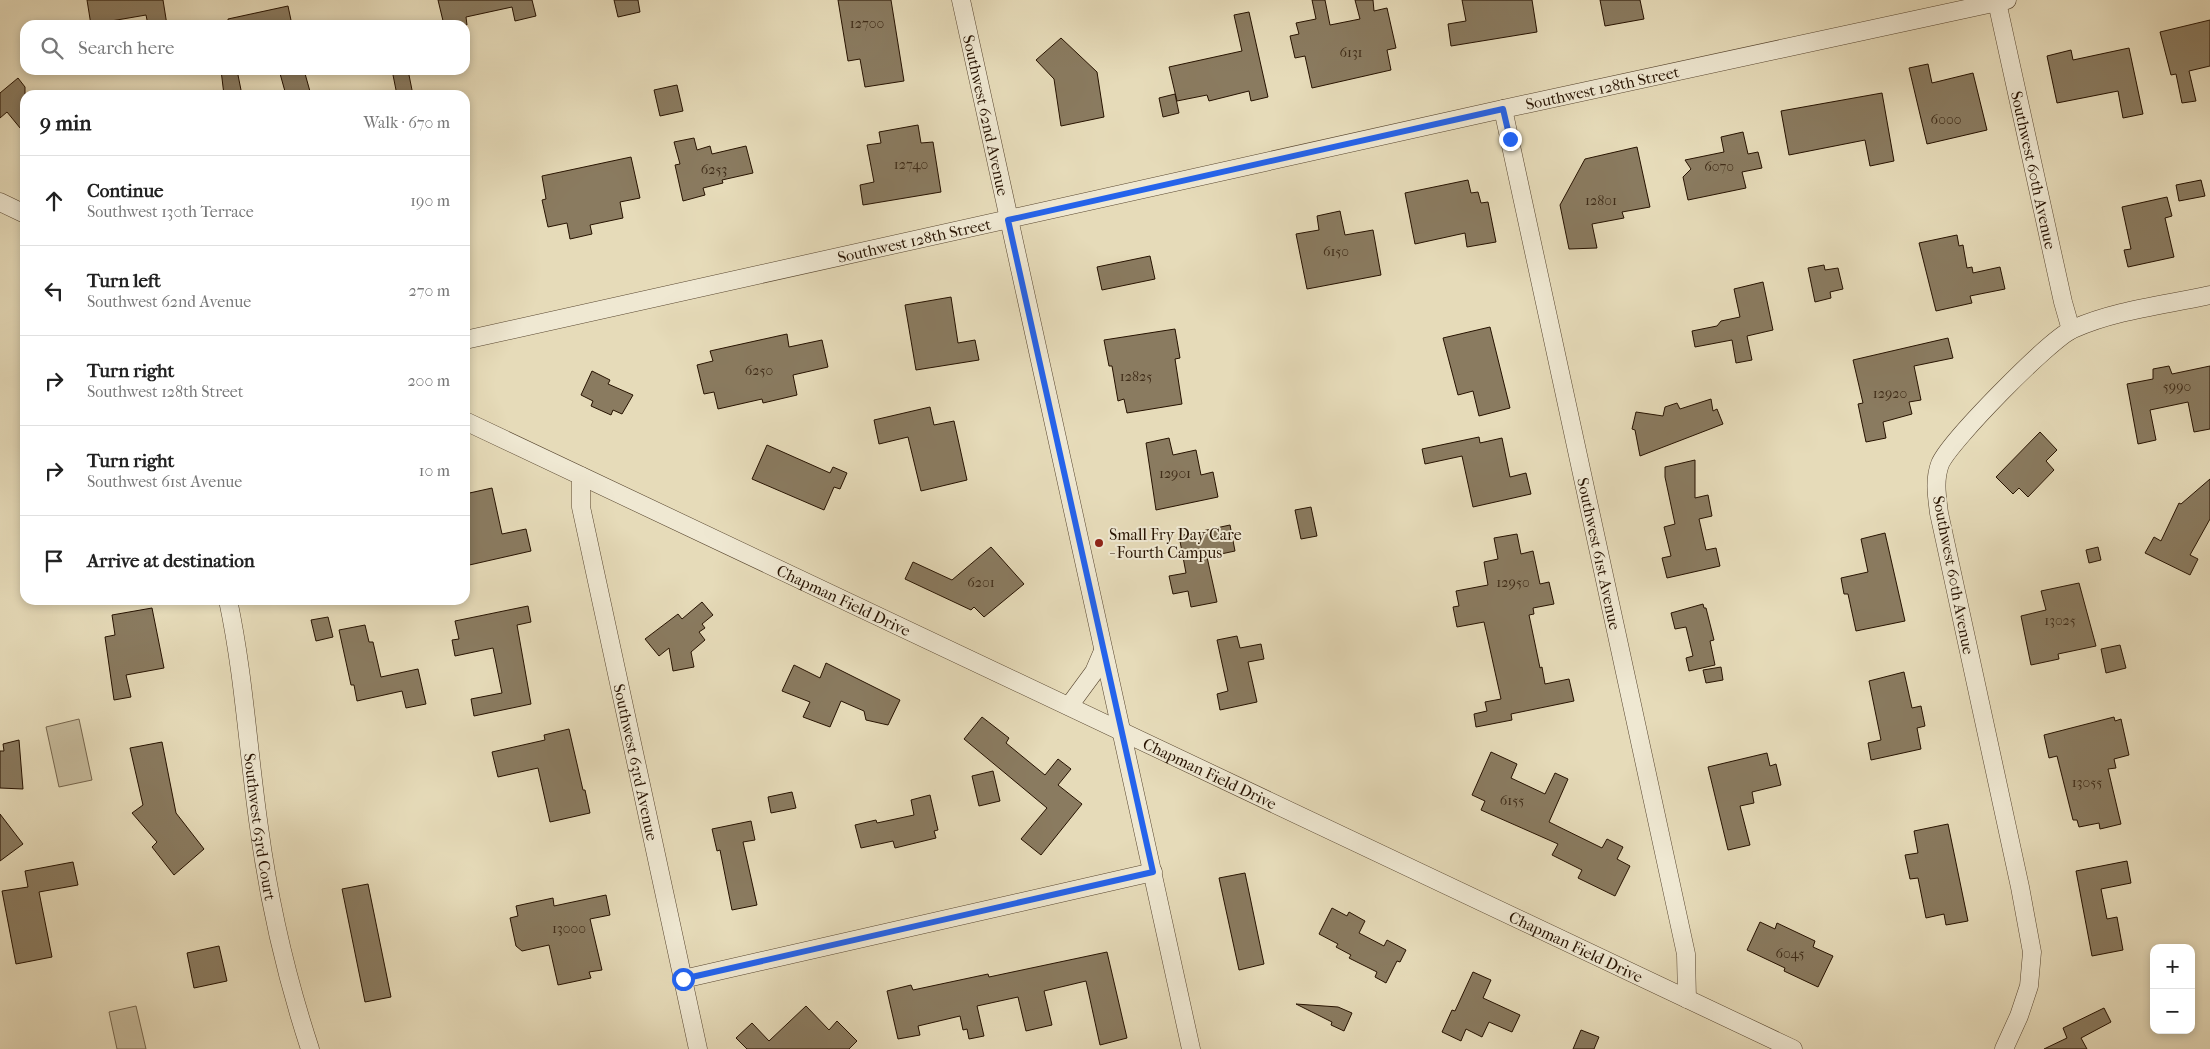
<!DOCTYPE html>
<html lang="en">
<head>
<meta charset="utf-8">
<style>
  body { margin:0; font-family:"IM FELL French Canon",serif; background:#f2f2f2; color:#222 }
  .controls { position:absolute; right:15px; bottom:15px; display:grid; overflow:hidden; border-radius:10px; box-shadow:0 2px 8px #0003 }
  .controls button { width:45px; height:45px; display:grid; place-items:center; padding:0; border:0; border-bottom:1px solid #e0e0e0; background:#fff; color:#222; font:25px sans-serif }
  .stop { position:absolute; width:15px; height:15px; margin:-11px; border:4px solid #2563eb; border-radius:50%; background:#fff }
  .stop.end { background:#2563eb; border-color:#fff; box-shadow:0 1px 5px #0008 }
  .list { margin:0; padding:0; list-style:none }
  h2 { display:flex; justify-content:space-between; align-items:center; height:65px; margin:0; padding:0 20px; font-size:21px }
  h2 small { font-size:16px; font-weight:400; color:#767676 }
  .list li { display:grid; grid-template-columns:32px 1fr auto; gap:15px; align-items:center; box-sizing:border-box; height:90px; padding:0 20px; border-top:1px solid #e0e0e0 }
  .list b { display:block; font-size:19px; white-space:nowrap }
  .list p { margin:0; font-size:16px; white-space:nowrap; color:#767676 }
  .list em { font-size:16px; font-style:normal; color:#767676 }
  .icon { flex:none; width:28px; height:28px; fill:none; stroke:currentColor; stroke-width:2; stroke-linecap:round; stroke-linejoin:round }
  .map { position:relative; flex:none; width:2210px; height:1049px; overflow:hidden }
  .search { position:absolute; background:#fff; box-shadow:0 2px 8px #0003; left:20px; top:20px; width:450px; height:55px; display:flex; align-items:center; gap:12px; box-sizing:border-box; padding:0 18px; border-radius:15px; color:#767676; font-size:19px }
  .panel { position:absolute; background:#fff; box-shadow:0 2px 8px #0003; left:20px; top:90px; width:450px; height:515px; border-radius:15px }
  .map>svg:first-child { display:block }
  .green { fill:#c5b99a; stroke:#76664d }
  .building { fill:#8a7b60; stroke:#261200 }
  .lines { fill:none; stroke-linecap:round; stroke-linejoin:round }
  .minor-casing { stroke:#56442e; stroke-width:19 }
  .minor { stroke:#efe8d2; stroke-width:18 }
  .route { stroke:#2563eb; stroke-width:6 }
  .poi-dot { fill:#8f2418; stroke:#efe8d2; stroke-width:2 }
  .labels { text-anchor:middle; stroke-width:4; stroke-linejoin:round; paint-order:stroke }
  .number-label { font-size:14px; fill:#3f2c18 }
  .street-label { font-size:16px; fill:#261200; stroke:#efe8d2 }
  .poi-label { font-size:16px; fill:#261200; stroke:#efe8d2; text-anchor:start }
</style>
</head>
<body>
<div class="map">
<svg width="2210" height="1049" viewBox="0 0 2210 1049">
  <rect width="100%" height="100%" fill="#e6dbb9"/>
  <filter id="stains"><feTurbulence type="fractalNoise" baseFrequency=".004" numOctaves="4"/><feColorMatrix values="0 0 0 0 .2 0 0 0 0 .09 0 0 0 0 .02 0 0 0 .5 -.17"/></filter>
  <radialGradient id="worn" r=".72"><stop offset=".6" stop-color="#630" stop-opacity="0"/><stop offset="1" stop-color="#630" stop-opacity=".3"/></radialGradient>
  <g class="green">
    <path d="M79,719L92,780L59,787L46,727Z"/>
    <path d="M136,1006L146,1049H117L109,1012Z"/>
  </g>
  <g class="building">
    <path d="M87,0H163L167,25H148L146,15L111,21L112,25H91Z"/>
    <path d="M438,0H532L536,16L515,21L512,7L466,17L467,25H444Z"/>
    <path d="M614,0H638L640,12L618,17Z"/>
    <path d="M838,0H891L904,81L865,87L860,59L848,61Z"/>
    <path d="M1312,0H1325L1330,25L1360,19L1355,0H1373L1374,11L1387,8L1396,48L1387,50L1391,70L1312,88L1305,56L1295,58L1290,36L1299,34L1296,23L1316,19Z"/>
    <path d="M1462,0H1532L1537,32L1451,46L1448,24L1466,21Z"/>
    <path d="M1600,0H1640L1644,19L1605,26Z"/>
    <path d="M288,6L292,25H228V19Z"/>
    <path d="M1249,12L1268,97L1251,101L1249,91L1209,101L1207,95L1177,101L1169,67L1242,51L1234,15Z"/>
    <path d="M2210,20V66L2189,71L2196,101L2182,103L2176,74L2171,75L2160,32Z"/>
    <path d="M1061,38L1097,72L1104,117L1061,126L1054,79L1036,60Z"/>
    <path d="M2129,48L2143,114L2123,118L2118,91L2057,103L2047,56L2071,50L2073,60Z"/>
    <path d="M1928,64L1932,83L1973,73L1987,130L1927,144L1909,68Z"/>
    <path d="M221,70H237L242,95H224Z"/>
    <path d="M279,70H304L311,95H286Z"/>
    <path d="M392,70H408L413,95H397Z"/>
    <path d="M18,78L25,87V134L7,112L0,118V93Z"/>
    <path d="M677,85L683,111L660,116L654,90Z"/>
    <path d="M1882,93L1894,161L1870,166L1865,140L1789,155L1781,111Z"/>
    <path d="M1175,94L1179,113L1163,117L1159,98Z"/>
    <path d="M918,125L921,143L933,142L941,192L863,205L860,185L874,182L867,145L881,143L879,132Z"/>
    <path d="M1743,132L1748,154L1758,152L1762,168L1742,172L1746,188L1688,200L1683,177L1691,169L1685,160L1724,152L1721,137Z"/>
    <path d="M694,138L697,150L710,146L712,154L746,146L753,173L722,180L723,183L703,188L705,195L683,201L675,165L680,164L674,142Z"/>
    <path d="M1637,147L1650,207L1622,212L1624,218L1592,224L1597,248L1569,249L1560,205L1585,159Z"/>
    <path d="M631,157L640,198L620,202L623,218L590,225L592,234L570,239L567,223L548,227L542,200L546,199L542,176Z"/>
    <path d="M1468,180L1471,193L1478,192L1481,203L1488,202L1496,242L1467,247L1465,233L1415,244L1405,193Z"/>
    <path d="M2201,180L2205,196L2179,201L2176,185Z"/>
    <path d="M2167,197L2172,216L2165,218L2174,257L2128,267L2124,250L2131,249L2122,207Z"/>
    <path d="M1340,211L1345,235L1373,230L1381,275L1307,289L1296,234L1319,230L1317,216Z"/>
    <path d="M1957,235L1959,246L1963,245L1967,268L1972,267L1973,273L2000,267L2005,289L1970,296L1972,303L1936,311L1919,243Z"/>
    <path d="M1150,256L1155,279L1102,290L1097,267Z"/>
    <path d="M1824,265L1825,270L1838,268L1843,289L1830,292L1831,298L1815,302L1808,268Z"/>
    <path d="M1763,282L1773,330L1747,336L1752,360L1736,363L1732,340L1695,347L1692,331L1717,326L1721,321L1740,317L1734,289Z"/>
    <path d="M951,297L958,343L975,340L979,360L916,370L905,305Z"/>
    <path d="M1490,327L1510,408L1479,416L1473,391L1458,395L1443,338Z"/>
    <path d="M1175,329L1180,358L1175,359L1182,404L1127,413L1124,399L1118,401L1112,366H1109L1104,340Z"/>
    <path d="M787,334L789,347L822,340L828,367L793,375L797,395L763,403L762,399L718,409L714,392L704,394L697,365L713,361L710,351Z"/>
    <path d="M1948,338L1953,358L1914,366L1921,400L1909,402L1912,414L1883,422L1886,438L1866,442L1858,404L1863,403L1853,360Z"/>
    <path d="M2169,366L2172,374L2210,366V429L2194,432L2188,402L2150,410L2156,440L2138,444L2127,384L2153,379V369Z"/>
    <path d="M592,371L610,380L608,384L633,395L622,414L613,410L611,415L591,406L593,401L581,395Z"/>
    <path d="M1711,399L1713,411L1717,409L1723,424L1640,456L1635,430L1632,429L1636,412L1663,416L1665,407L1677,403L1680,409Z"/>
    <path d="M930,407L934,425L954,421L967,480L921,491L908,437L879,444L874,420Z"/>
    <path d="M2040,432L2057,450L2046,461L2054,470L2028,497L2019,488L2013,494L1996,477Z"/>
    <path d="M1479,437L1480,443L1502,438L1510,477L1526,473L1531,494L1473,507L1462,456L1425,464L1422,449Z"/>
    <path d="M1169,438L1173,455L1196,450L1201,475L1213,472L1218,497L1156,510L1146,443Z"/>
    <path d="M767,445L830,473L833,467L847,473L840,489L834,487L824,510L752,479Z"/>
    <path d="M1695,460V498L1708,495L1712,516L1699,519L1706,550L1716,548L1720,566L1667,578L1662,558L1671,556L1664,527L1675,524L1665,477V467Z"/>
    <path d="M2210,479V519L2190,555L2198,559L2190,575L2145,553L2154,537L2161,541L2179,503L2181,504Z"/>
    <path d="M492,488L502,534L526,529L531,551L465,566V494Z"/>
    <path d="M1311,507L1317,536L1301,539L1295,510Z"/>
    <path d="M1230,525L1235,551L1207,557L1217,602L1191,607L1188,591L1173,594L1169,576L1186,573L1179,536Z"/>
    <path d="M1885,533L1905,621L1856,631L1848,594H1844L1841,578L1868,572L1861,539Z"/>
    <path d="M1517,534L1521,554L1533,551L1540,584L1549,582L1554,604L1533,608L1534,614L1529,615L1540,668L1542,667L1545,684L1569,679L1574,701L1511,714L1512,720L1476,727L1474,714L1487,711L1485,702L1501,699L1484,622L1457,627L1453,607L1459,606L1456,591L1488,585L1484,562L1498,559L1494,538Z"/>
    <path d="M991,547L1024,584L984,617L974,607L971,610L905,579L913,562L952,580Z"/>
    <path d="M2098,547L2101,560L2089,563L2086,550Z"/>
    <path d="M2079,583L2096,646L2058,654L2059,659L2031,665L2021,616L2046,610L2041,591Z"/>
    <path d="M702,602L713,615L702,624L705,628L699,632L705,640L691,652L694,667L673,671L669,648L659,656L645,639L678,614L682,619Z"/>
    <path d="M1703,604L1704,608H1706L1714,640L1710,641L1715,665L1689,671L1686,658L1693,656L1686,627L1675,629L1671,613Z"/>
    <path d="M528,606L531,622L517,625L531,704L474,716L471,699L502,693L493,648L455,656L452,640L459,639L455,621Z"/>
    <path d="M152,608L164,668L126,675L131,697L114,700L105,637L115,635L112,615Z"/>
    <path d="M328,617L333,637L316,641L311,620Z"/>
    <path d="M365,625L369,642H373L381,677L418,669L426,704L406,708L402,691L357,701L354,685H351L339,630Z"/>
    <path d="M1237,636L1240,648L1261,644L1264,659L1248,662L1257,702L1220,710L1217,694L1228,691L1217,640Z"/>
    <path d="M2120,645L2126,668L2106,673L2101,649Z"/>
    <path d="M826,663L900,700L888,725L866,720L864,711L841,701L830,727L803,717L810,702L782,691L794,665L820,678Z"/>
    <path d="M1721,667L1723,680L1706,683L1703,670Z"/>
    <path d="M1904,672L1912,708L1921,706L1925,726L1917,728L1921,749L1871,760L1868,743L1881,740L1869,681Z"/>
    <path d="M982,717L1009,738L1006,743L1045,775L1058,759L1071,769L1058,785L1082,804L1041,855L1021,839L1047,808L964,739Z"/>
    <path d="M2114,717L2115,721L2121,719L2129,755L2114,759L2116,768L2108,769L2121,824L2100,829L2099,823L2079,827L2077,820H2073L2057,756L2049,758L2044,735Z"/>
    <path d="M569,729L583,790H585L590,813L550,822L538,768L498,777L492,752L545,740L544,735Z"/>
    <path d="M19,740L23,789L0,788V751H4L3,744Z"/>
    <path d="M162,742L176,813L204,849L174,875L152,847L157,842L132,813L143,805L130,748Z"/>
    <path d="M1491,752L1517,764L1511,778L1545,794L1555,773L1568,779L1549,822L1602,848L1607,839L1623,847L1617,859L1630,866L1615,896L1578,878L1582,870L1552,855L1558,844L1481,810L1485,801L1472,795Z"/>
    <path d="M1767,753L1770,766L1776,764L1781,785L1752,792L1754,803L1740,806L1750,845L1728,850L1708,767Z"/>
    <path d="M993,771L1000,801L979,806L972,776Z"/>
    <path d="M792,792L796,808L771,813L768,797Z"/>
    <path d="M930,795L938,830L934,831L936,838L895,848L893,841L861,848L855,825L876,820L877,823L914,815L911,800Z"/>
    <path d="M0,814L23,844L0,861Z"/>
    <path d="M751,821L755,840L743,842L757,905L732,910L720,850L717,851L712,829Z"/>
    <path d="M1948,824L1968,921L1946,925L1944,914L1926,918L1918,878L1910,879L1905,855L1918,853L1914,831Z"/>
    <path d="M2127,861L2131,883L2101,889L2107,919L2117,917L2123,950L2092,956L2076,871Z"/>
    <path d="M73,862L78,885L39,892L52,957L16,964L2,891L28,887L25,871Z"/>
    <path d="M1245,873L1264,964L1239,970L1219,878Z"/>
    <path d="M368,884L391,997L365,1002L342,889Z"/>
    <path d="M606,895L610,915L590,919L602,970L589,972L591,978L558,985L549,945L522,951L516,946L510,918L518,916L516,906L553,898L554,906Z"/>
    <path d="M1332,908L1347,916L1349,912L1365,921L1359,933L1384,946L1387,940L1406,950L1400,962L1397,961L1386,983L1375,977L1377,972L1349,958L1351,955L1336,947L1338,944L1319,934Z"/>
    <path d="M1760,922L1775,929L1777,923L1815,941L1813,947L1833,956L1818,987L1784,971L1785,968L1747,950Z"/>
    <path d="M219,946L227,981L194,988L187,953Z"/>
    <path d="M1107,952L1127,1038L1100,1045L1086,981L1044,991L1052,1025L1026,1031L1018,997L977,1006L984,1036L969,1039L967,1029L963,1030L960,1016L918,1026L920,1035L898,1039L887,991L911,985L913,990L988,974L989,977Z"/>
    <path d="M1473,972L1491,980L1483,998L1520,1015L1512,1032L1489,1022L1482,1037L1466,1029L1461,1041L1442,1032L1452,1010L1455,1011Z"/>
    <path d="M1296,1004L1338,1007L1352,1013L1344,1031L1331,1025L1332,1022Z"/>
    <path d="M806,1006L829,1030L837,1021L857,1041L849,1049H747L736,1038L752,1023L769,1041Z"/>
    <path d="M2104,1008L2111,1022L2081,1038L2087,1049H2044L2067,1038L2063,1028Z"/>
    <path d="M1581,1030L1599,1037L1594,1049H1573Z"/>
  </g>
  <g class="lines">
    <g class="minor-casing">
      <g id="minor">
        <path id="s1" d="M961,0L1191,1049"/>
        <path id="s2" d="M1997,2L2063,302L2071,330"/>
        <path id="s3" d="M1503,109L1686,954L1687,999"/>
        <path d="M0,202L25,214"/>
        <path id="s4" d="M465,340L1503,109L2007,0"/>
        <path id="s5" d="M465,421L1793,1049"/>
        <path id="s6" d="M581,476V507L698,1049"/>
        <path id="s7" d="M228,600C244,675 248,751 259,827C269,902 286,976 310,1049"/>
        <path d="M1069,706L1094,672L1103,651"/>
        <path d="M683,979L1153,872"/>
        <path d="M2004,1049L2019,1016L2029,986L2032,952L2020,887L1939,513C1937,497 1934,480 1940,464C1949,442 2050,339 2073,329C2115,310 2165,305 2210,295"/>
      </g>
    </g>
    <use href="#minor" class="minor"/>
  </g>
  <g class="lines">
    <path class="route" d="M683,979L1153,872L1008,220L1503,109L1510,139"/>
  </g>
  <circle class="poi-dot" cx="1099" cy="543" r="5"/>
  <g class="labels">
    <g class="number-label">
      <text x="867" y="28">12700</text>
      <text x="1351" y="57">6131</text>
      <text x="1946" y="124">6000</text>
      <text x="911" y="169">12740</text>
      <text x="1719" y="171">6070</text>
      <text x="714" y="174">6253</text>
      <text x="1601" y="205">12801</text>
      <text x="1336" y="256">6150</text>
      <text x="759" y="375">6250</text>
      <text x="1136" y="381">12825</text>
      <text x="2177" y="391">5990</text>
      <text x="1890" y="398">12920</text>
      <text x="1175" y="478">12901</text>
      <text x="981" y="587">6201</text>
      <text x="1513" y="587">12950</text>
      <text x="2060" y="625">13025</text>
      <text x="2087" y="787">13055</text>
      <text x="1512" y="805">6155</text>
      <text x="569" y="933">13000</text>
      <text x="1790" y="958">6045</text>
    </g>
    <g class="street-label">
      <text dy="6" stroke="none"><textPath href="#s4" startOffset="1165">Southwest 128th Street</textPath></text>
      <text dy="6" stroke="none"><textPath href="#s1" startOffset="118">Southwest 62nd Avenue</textPath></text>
      <text dy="6" stroke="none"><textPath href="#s2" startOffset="172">Southwest 60th Avenue</textPath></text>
      <text dy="6" stroke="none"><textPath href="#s4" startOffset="460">Southwest 128th Street</textPath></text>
      <text dy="6" stroke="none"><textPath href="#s3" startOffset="455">Southwest 61st Avenue</textPath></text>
      <text transform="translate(1954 575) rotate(79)" y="6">Southwest 60th Avenue</text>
      <text dy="6" stroke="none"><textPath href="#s5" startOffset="419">Chapman Field Drive</textPath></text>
      <text dy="6" stroke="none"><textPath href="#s6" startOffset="292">Southwest 63rd Avenue</textPath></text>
      <text dy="6" stroke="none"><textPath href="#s5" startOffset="824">Chapman Field Drive</textPath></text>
      <text dy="6" stroke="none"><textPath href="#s7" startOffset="229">Southwest 63rd Court</textPath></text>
      <text dy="6" stroke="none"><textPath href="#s5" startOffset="1229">Chapman Field Drive</textPath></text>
    </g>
    <g class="poi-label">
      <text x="1109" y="540">Small Fry Day Care<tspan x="1109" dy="18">- Fourth Campus</tspan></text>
    </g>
  </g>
  <rect width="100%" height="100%" filter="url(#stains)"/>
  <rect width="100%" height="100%" fill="url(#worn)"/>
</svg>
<div class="controls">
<button>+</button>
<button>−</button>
</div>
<div class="stop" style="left:683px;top:979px"></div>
<div class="stop end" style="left:1510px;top:139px"></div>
<div class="search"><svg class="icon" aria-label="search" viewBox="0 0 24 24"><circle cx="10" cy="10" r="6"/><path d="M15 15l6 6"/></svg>Search here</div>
<section class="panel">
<h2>9 min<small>Walk · 670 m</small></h2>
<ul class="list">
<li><svg class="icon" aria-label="ahead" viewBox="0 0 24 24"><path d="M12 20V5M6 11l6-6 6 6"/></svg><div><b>Continue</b><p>Southwest 130th Terrace</p></div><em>190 m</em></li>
<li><svg class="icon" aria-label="left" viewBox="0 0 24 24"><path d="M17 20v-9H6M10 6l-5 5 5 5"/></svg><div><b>Turn left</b><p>Southwest 62nd Avenue</p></div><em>270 m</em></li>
<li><svg class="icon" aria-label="right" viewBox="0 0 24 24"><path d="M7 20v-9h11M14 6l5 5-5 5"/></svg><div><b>Turn right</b><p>Southwest 128th Street</p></div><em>200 m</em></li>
<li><svg class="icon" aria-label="right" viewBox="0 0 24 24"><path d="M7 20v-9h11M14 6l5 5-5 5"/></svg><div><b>Turn right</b><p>Southwest 61st Avenue</p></div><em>10 m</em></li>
<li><svg class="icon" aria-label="arrive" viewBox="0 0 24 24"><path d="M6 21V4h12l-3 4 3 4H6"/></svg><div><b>Arrive at destination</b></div></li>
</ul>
</section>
</div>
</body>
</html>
